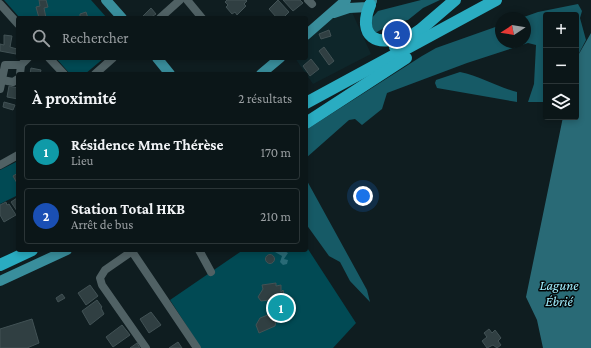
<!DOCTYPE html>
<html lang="fr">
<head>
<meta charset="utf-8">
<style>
  body { margin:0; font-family:"Crimson Pro",serif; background:#192325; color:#f1f3f6 }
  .controls { position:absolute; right:12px; top:12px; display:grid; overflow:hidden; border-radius:4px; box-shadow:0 2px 6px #0003 }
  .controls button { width:36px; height:36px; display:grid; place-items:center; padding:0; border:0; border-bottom:1px solid #2b3537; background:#0b1618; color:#f1f3f6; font:20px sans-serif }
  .compass { position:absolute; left:495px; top:12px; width:36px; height:36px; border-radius:50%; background:#0b1618; box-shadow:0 2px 6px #0003; rotate:258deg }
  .you { position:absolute; left:363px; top:196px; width:14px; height:14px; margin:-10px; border:3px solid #fff; border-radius:50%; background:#1a73e8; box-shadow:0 0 0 6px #1a73e833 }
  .badge { display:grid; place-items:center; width:26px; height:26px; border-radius:50%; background:#8c9099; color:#fff; font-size:13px; font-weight:700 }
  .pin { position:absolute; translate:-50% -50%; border:2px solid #fff; box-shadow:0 1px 4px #0006 }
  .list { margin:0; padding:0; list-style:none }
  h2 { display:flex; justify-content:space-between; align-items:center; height:52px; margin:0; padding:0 16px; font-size:17px }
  h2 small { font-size:13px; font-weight:400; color:#9a9fa2 }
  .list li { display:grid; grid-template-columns:26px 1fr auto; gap:12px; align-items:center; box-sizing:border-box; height:56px; margin:0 8px 8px; padding:0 8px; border:1px solid #2b3537; border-radius:4px }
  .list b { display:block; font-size:15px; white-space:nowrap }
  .list p { margin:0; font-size:13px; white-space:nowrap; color:#9a9fa2 }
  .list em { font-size:13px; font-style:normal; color:#9a9fa2 }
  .icon { flex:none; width:22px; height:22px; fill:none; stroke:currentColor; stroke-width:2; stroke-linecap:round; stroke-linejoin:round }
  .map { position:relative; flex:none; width:591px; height:348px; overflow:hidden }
  .search { position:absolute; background:#0b1618; box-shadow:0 2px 6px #0003; left:16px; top:16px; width:292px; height:44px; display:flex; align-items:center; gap:10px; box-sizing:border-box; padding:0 14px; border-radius:4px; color:#9a9fa2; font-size:15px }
  .panel { position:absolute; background:#0b1618; box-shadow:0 2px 6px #0003; left:16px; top:72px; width:292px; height:180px; border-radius:4px }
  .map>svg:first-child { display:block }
  .built { fill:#0e262a }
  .green { fill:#014a54 }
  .forest { fill:#165a66 }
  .water { fill:#296a76 }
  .building { fill:#303f42; stroke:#425255 }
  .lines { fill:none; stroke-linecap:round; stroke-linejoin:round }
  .minor { stroke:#506164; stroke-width:8 }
  .major { stroke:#398e9c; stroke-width:10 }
  .highway { stroke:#2aacc1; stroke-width:12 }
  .labels { text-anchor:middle; stroke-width:3; stroke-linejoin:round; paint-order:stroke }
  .water-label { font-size:14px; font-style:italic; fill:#9fecfb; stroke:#030708 }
</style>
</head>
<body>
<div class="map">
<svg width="591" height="348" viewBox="0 0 591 348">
  <rect width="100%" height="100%" fill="#0f1d20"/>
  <path class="built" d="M351,10L371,54L313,84L295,58H306V39L326,20Z"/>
  <g class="green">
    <path d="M4,0H91L107,18H20Z"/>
    <path d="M56,58H104L85,74H70Z"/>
    <path d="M18,161V195L0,204V170Z"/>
    <path d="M306,246L356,323L333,348H201L170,300L243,250H306Z"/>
  </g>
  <g class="forest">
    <path d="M421,0H440L423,8L408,20L393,23L377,32H373L371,19L378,11Z"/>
    <path d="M578,4L582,11L580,18L586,40L576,59V15H546V102H528L534,84L536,45L528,43L467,63L387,93L382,109L362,125L355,119L349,120L306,158V130L422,56L436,48L501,25V42H525V18H521L538,12Z"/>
    <path d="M460,72C480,76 497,87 517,92V102L437,88L435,83L436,80Z"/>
    <path d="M306,179L367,290L370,302L350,281L340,262L329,256L306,224Z"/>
  </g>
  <g class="water">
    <path d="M591,33V348H543L537,320L526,297L563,117H576V59Z"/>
    <path d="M275,250H283L288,253L284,259L288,260L287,264L283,265L280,262L282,256L275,252Z"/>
  </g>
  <g class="building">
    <path d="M39,0H46L48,7L44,8L46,18H39L36,7L40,6Z"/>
    <path d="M227,0H246L247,1L244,4L246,6L237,15L235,12L232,14L226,7L228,5L225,2Z"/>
    <path d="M278,0L289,12L283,18H277L269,9Z"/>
    <path d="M283,0H300L303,3L293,11Z"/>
    <path d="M151,8L156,14L150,18L142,17Z"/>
    <path d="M86,12L88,18H80V14Z"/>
    <path d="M329,30L331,36L321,39L319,34Z"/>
    <path d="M4,35L12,36L10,47L17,49L16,54L0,51V44L4,45Z"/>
    <path d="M324,47L334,61L329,65L319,51Z"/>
    <path d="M311,59L319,69L310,76L303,66Z"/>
    <path d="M31,68L41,70L40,74H30Z"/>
    <path d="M9,86L18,88V99L7,97Z"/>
    <path d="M4,102L15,105L13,110L3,107Z"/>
    <path d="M18,173V185L13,176Z"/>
    <path d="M17,198L18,200L17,211L11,202Z"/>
    <path d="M6,202L7,205L9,204L16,215L4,222L0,215V205Z"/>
    <circle cx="270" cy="259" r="4.5"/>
    <path d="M276,283V286L281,285V292L283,290L285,300L293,298L294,307L286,311L282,319L277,317L275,326L259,333L256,325L260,318L273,313L269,300L261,301L258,297L263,289L262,285Z"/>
    <path d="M90,285L98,296L86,305L78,293Z"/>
    <path d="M62,294L65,298L58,302L56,298Z"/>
    <path d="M97,300L102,307L101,308L104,314L90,325L82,311Z"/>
    <path d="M151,312L161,325L149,333L140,319Z"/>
    <path d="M32,319L39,343L27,348H0V329Z"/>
    <path d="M122,325L130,335L113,347L106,337Z"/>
    <path d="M489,329L492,333L495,330L501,338L498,341L501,345L497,348L493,345L487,348L482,341L487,337L484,333Z"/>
    <path d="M178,342L182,348H169Z"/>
    <path d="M137,343L140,348H130Z"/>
  </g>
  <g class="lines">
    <g class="minor">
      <path d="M187,0L202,18"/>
      <path d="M308,0L312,4"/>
      <path d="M0,4L18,24"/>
      <path d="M160,18L180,0"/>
      <path d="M49,58L64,74"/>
      <path d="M20,74L21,65L28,58"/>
      <path d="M95,74L113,58"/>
      <path d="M2,80L13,82L18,79"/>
      <path d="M0,89L5,65H21"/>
      <path d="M0,165L18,155"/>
      <path d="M131,250L197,348"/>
      <path d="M199,250L211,272"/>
      <path d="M131,252L105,270L100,278L102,285L146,348"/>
    </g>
    <g class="major">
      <path d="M106,0L122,18"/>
      <path d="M334,13L349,8L367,7L372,1"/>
      <path d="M306,35L346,0"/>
      <path d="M157,58L170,74"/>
      <path d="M261,74L280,58"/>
      <path d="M0,281L67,250"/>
    </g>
    <g class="highway">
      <path d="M370,5C357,36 377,49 405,35"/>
      <path d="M395,47L420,30L455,0"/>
      <path d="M306,103L496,0"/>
      <path d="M306,123L406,58"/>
      <path d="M0,265L32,250"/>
    </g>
  </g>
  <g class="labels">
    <g class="water-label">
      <text x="559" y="290">Lagune<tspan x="559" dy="16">Ébrié</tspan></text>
    </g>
  </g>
</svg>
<div class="controls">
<button>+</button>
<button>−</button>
<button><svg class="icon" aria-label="layers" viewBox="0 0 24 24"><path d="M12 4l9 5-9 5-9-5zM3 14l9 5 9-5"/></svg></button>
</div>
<svg class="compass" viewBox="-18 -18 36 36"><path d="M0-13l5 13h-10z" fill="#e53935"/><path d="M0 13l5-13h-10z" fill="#9a9fa2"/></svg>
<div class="you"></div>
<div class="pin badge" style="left:281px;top:308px;background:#0f9aa8">1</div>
<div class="pin badge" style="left:397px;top:34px;background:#1a4fb4">2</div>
<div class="search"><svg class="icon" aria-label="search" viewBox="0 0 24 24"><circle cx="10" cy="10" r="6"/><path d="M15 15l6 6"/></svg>Rechercher</div>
<section class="panel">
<h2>À proximité<small>2 résultats</small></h2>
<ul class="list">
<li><span class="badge" style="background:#0f9aa8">1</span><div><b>Résidence Mme Thérèse</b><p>Lieu</p></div><em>170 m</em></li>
<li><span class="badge" style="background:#1a4fb4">2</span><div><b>Station Total HKB</b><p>Arrêt de bus</p></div><em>210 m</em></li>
</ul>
</section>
</div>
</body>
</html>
